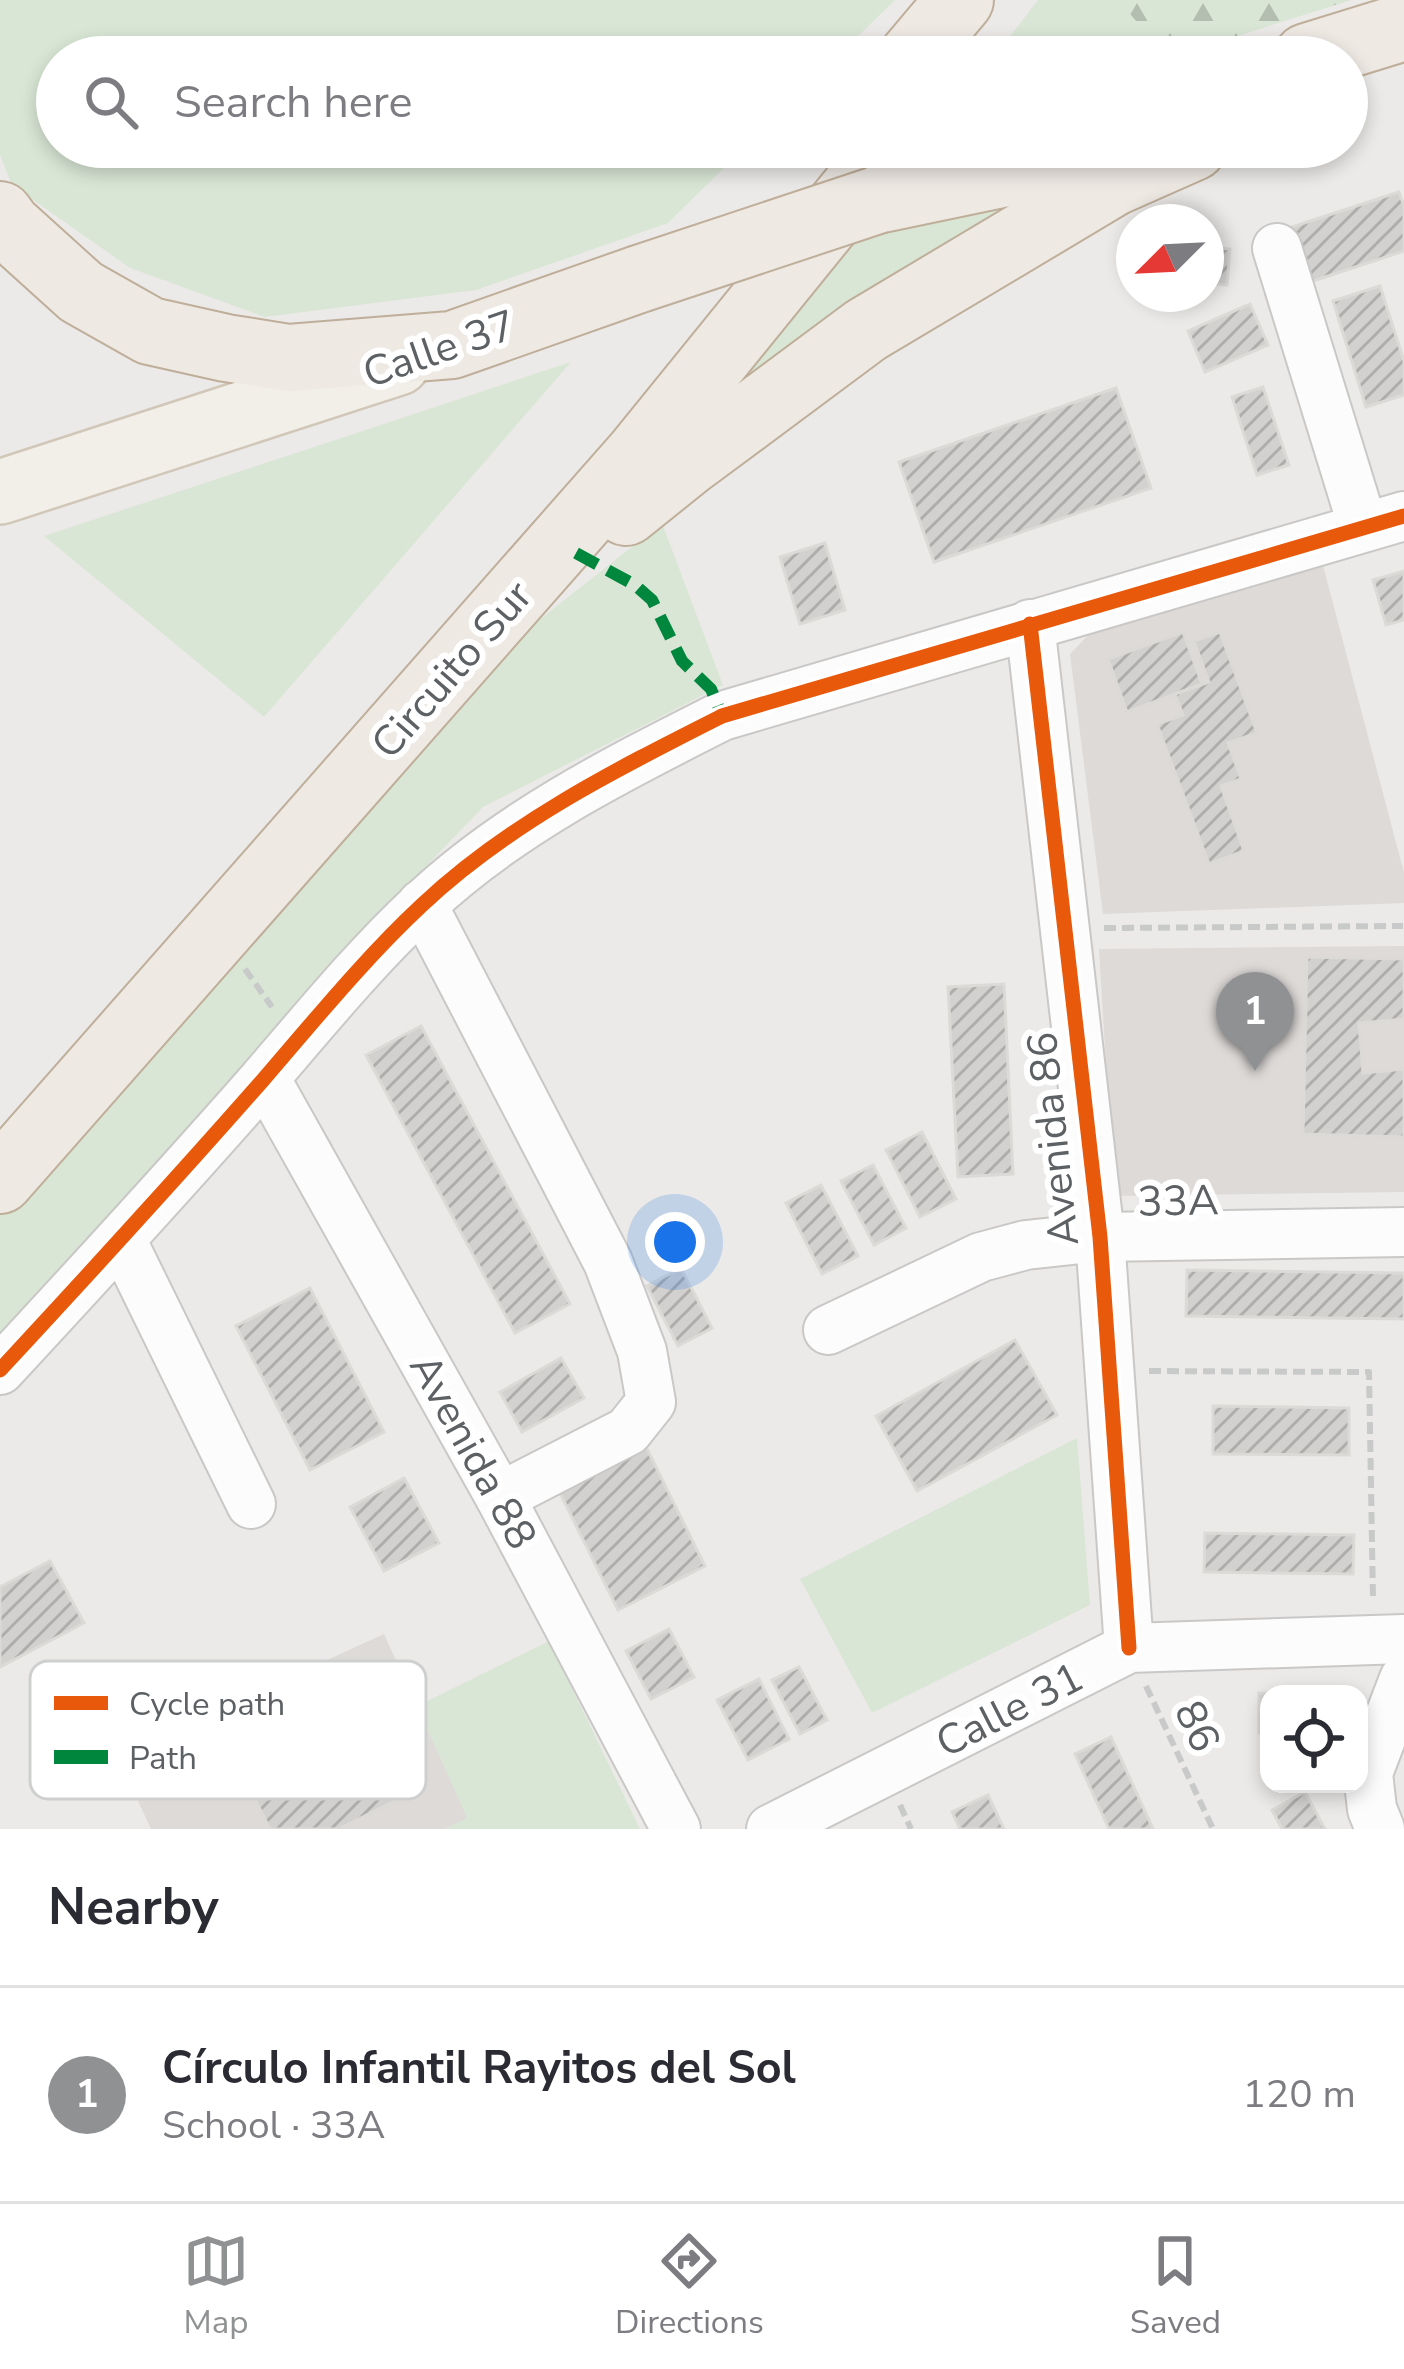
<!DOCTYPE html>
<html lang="en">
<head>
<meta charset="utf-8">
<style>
  body { margin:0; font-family:"Nunito Sans",sans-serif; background:#f2f2f3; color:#2b2b33 }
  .controls { position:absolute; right:36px; bottom:36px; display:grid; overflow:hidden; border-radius:24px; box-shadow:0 6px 18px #0003 }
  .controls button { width:108px; height:108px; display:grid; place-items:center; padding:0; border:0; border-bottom:3px solid #e1e1e2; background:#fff; color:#2b2b33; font:60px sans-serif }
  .compass { position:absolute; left:1116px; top:204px; width:108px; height:108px; border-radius:50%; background:#fff; box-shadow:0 6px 18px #0003; rotate:246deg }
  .you { position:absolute; left:675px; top:1242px; width:42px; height:42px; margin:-30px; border:9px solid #fff; border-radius:50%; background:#1a73e8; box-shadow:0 0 0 18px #1a73e833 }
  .badge { display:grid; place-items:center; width:78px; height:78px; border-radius:50%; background:#8f9192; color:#fff; font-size:39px; font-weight:700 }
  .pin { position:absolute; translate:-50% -99px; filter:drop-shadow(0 3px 6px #0008) }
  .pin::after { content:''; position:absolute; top:63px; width:42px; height:36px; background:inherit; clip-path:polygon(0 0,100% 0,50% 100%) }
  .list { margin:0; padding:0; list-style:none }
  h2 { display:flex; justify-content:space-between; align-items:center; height:156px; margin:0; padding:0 48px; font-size:51px }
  h2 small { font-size:39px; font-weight:400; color:#7c7c81 }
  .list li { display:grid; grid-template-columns:78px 1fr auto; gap:36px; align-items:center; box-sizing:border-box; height:216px; padding:0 48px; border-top:3px solid #e1e1e2 }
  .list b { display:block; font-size:45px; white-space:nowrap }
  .list p { margin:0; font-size:39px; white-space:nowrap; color:#7c7c81 }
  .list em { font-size:39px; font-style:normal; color:#7c7c81 }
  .icon { flex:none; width:66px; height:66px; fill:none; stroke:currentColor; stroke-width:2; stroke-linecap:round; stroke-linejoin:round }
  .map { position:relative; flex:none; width:1404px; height:1829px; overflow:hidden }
  .search { position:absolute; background:#fff; box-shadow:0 6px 18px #0003; left:36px; right:36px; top:36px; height:132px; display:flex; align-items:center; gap:30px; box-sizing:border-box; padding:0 42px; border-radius:66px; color:#7c7c81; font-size:45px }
  .sheet { height:372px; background:#fff }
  nav { display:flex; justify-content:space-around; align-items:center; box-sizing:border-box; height:168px; border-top:3px solid #e1e1e2; background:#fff; font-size:33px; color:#7c7c81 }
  nav a { display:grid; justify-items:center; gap:6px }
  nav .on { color:#8f9192 }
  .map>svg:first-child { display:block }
  .education { fill:#dddad8 }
  .green { fill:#d9e6d5 }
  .forest { fill:url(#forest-firs) }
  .building { fill:url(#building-hatch); stroke:#dcdad7; stroke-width:3 }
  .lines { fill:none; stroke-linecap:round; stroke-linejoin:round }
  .minor-casing { stroke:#c9c8c7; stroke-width:52 }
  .major-casing { stroke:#d1c7b9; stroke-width:68 }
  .highway-casing { stroke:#bfae99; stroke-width:70 }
  .path { stroke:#c7cac9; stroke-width:6; stroke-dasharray:12 6; stroke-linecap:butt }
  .minor { stroke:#fcfcfc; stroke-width:48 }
  .major { stroke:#f2efe9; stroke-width:63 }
  .highway { stroke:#eee9e3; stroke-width:66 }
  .highway-bridge-casing { stroke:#bfae99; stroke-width:70; stroke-linecap:butt }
  .highway-bridge { stroke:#eee9e3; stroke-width:66 }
  .quiet { stroke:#00873e; stroke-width:12; stroke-dasharray:24 12; stroke-linecap:butt }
  .cycleway-casing { stroke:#fff; stroke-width:22 }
  .cycleway { stroke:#e8590c; stroke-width:15 }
  .labels { text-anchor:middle; stroke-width:12; stroke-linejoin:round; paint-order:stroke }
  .street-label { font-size:42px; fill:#5d6164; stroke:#fff }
  .key { fill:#fff; stroke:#ced0d0; stroke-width:3 }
  .key-label { font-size:33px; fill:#5d6164 }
</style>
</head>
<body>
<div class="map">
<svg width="1404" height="1829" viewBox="0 0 1404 1829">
  <defs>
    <pattern id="forest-firs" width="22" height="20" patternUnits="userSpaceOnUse" patternTransform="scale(3)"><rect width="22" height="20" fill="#d9e6d5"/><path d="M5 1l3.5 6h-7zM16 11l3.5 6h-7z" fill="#b3beb0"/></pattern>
    <pattern id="building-hatch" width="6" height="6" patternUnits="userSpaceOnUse" patternTransform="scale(3)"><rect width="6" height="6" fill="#d3d1d0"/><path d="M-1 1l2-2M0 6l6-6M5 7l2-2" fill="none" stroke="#aeadac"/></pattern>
  </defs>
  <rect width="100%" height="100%" fill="#eceae8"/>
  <g class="education">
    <path d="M1320,554L1404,873V903L1103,914L1070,654L1098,625Z"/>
    <path d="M1404,946V1192L1114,1196L1099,949Z"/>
    <path d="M384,1634L468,1818L445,1829H151L117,1756Z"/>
  </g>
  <g class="green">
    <path d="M0,0H895L837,57H57V147H745L668,223L476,290L265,317L130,268L12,185L0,155Z"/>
    <path d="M1038,0H1351L1170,57H994Z"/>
    <path d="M1076,177L678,427L826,251Z"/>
    <path d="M571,362L264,717L44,536Z"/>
    <path d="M662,523L723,685L483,807L394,900L274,1037L0,1333V1208L501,650Z"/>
    <path d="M1077,1438L1090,1605L872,1713L800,1579Z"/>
    <path d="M549,1641L640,1829H445L467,1818L417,1706Z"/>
  </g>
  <path class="forest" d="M1118,0H1351L1170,57H1167Z"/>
  <g class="building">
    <path d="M1399,192L1404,206V251L1310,282L1292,227Z"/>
    <path d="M1206,247L1230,249L1227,285L1206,283Z"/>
    <path d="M1380,286L1404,361V395L1366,407L1333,301Z"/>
    <path d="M1250,304L1268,345L1205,372L1188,331Z"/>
    <path d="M1263,387L1289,465L1257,475L1232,397Z"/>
    <path d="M1116,388L1151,488L934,562L899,462Z"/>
    <path d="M825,543L845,610L800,624L780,557Z"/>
    <path d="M1404,571V620L1386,625L1373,580Z"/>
    <path d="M1183,632L1202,684L1127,712L1108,659Z"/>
    <path d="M1220,632L1257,733L1228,743L1241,779L1221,786L1244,851L1209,864L1157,724L1183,715L1175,694L1209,682L1194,641Z"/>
    <path d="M1307,957L1404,959V1019L1359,1023L1363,1073L1404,1069V1137L1303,1134Z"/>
    <path d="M1004,984L1013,1174L958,1177L948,987Z"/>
    <path d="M421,1026L570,1304L515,1333L366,1055Z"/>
    <path d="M922,1132L956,1199L920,1217L886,1150Z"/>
    <path d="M873,1165L906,1228L874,1245L841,1181Z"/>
    <path d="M821,1185L858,1256L822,1274L786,1203Z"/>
    <path d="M681,1268L712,1328L678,1346L647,1286Z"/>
    <path d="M1187,1270L1404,1273V1319L1186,1316Z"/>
    <path d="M310,1288L384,1432L310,1470L236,1326Z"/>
    <path d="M1015,1340L1057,1415L917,1491L876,1416Z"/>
    <path d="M561,1358L584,1398L522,1432L500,1392Z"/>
    <path d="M1213,1406L1349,1408V1455L1213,1454Z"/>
    <path d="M644,1443L705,1566L618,1610L557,1487Z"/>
    <path d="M404,1478L439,1543L384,1571L350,1507Z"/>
    <path d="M1205,1533L1354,1535L1353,1574L1204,1572Z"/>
    <path d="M50,1561L84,1623L0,1667V1587Z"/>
    <path d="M669,1629L694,1677L651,1699L626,1651Z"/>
    <path d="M799,1667L827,1720L800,1734L772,1680Z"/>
    <path d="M759,1679L789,1739L748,1760L717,1700Z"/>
    <path d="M343,1687L400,1798L339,1829H270L228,1746Z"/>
    <path d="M1259,1693L1316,1694H1269V1734L1259,1733Z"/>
    <path d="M1111,1737L1153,1829H1109L1075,1754Z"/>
    <path d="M1305,1792L1325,1829H1282L1272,1810Z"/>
    <path d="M988,1795L1004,1829H960L952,1812Z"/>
  </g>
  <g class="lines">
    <g class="minor-casing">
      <g id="minor">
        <path d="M1277,248L1363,527"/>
        <path d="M1030,624L1100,1237L1129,1648"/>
        <path d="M422,904L608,1262L642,1351L651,1402L628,1431L500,1497"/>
        <path d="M265,1078L500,1497L676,1829"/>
        <path d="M121,1239L251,1504"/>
        <path d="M828,1330L981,1257L1026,1245L1100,1237L1404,1232"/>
        <path d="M0,1370C89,1274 177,1178 263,1080C313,1022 366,957 422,905C509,823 617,769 722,716L1404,516"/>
        <path d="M771,1829L1129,1648L1404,1639"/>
        <path d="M1380,1829L1372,1809L1368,1773L1404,1679"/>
      </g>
    </g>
    <g class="major-casing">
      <path id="major" d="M0,492L398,363"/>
    </g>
    <g class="highway-casing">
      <g id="highway">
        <path d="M912,57L960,0"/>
        <path d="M1307,57L1404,27"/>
        <path d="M877,200L1131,147"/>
        <path d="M0,215L8,226L81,292L150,331L226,348L289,358L452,345L639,279"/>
        <path d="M626,512L687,463L866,330L1114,182L1193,147"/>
        <path d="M0,1180L639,454L888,147"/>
      </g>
    </g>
    <g class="path">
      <path d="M1104,928L1403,926"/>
      <path d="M245,969L272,1007"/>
      <path d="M1149,1371L1369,1372L1373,1600"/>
      <path d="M1146,1686L1213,1829"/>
      <path d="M900,1805L911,1829"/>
    </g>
    <use href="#minor" class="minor"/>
    <use href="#major" class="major"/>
    <use href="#highway" class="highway"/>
    <g class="highway-bridge-casing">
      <path id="highway-bridge" d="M639,279L877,200"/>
    </g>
    <use href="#highway-bridge" class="highway-bridge"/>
    <path class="quiet" d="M576,553L635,585L652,600L682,661L711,689L722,716"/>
    <g class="cycleway-casing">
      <g id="cycleway">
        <path d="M1030,624L1100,1237L1129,1648"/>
        <path d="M0,1370C89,1274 177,1178 263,1080C313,1022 366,957 422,905C509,823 617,769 722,716L1404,516"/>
      </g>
    </g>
    <use href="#cycleway" class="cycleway"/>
  </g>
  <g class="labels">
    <g class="street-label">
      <text transform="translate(439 348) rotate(-19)" y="15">Calle 37</text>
      <text transform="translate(451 669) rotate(-49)" y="15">Circuito Sur</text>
      <text transform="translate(1052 1139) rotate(-96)" y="15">Avenida 86</text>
      <text transform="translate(1178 1200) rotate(-1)" y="15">33A</text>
      <text transform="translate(474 1451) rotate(61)" y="15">Avenida 88</text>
      <text transform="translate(1009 1709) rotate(-27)" y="15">Calle 31</text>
      <text transform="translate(1198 1726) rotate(65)" y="15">86</text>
    </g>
  </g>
  <rect x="30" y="1661" width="396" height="138" rx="18" class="key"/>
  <rect x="54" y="1696" width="54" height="14" fill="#e8590c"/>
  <rect x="54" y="1750" width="54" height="14" fill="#00873e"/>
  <g class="key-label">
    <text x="129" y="1715">Cycle path</text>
    <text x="129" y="1769">Path</text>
  </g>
</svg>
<div class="controls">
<button><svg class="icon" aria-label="locate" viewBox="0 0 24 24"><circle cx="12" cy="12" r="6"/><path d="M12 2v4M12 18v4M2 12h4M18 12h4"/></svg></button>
</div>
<svg class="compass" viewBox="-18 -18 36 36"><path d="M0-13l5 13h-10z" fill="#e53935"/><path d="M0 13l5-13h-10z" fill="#7c7c81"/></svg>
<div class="you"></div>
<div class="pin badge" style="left:1255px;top:1071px">1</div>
<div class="search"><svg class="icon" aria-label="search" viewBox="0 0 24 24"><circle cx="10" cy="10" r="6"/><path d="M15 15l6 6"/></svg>Search here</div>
</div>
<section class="sheet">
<h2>Nearby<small></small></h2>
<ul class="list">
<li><span class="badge">1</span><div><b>Círculo Infantil Rayitos del Sol</b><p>School · 33A</p></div><em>120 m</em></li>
</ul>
</section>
<nav>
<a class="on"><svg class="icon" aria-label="map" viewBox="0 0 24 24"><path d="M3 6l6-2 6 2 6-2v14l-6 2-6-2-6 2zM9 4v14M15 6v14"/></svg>Map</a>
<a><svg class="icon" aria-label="directions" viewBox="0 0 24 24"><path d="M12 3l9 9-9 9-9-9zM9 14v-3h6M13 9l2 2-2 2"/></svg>Directions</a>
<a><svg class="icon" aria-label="saved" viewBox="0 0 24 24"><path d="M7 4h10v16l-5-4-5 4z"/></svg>Saved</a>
</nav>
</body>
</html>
